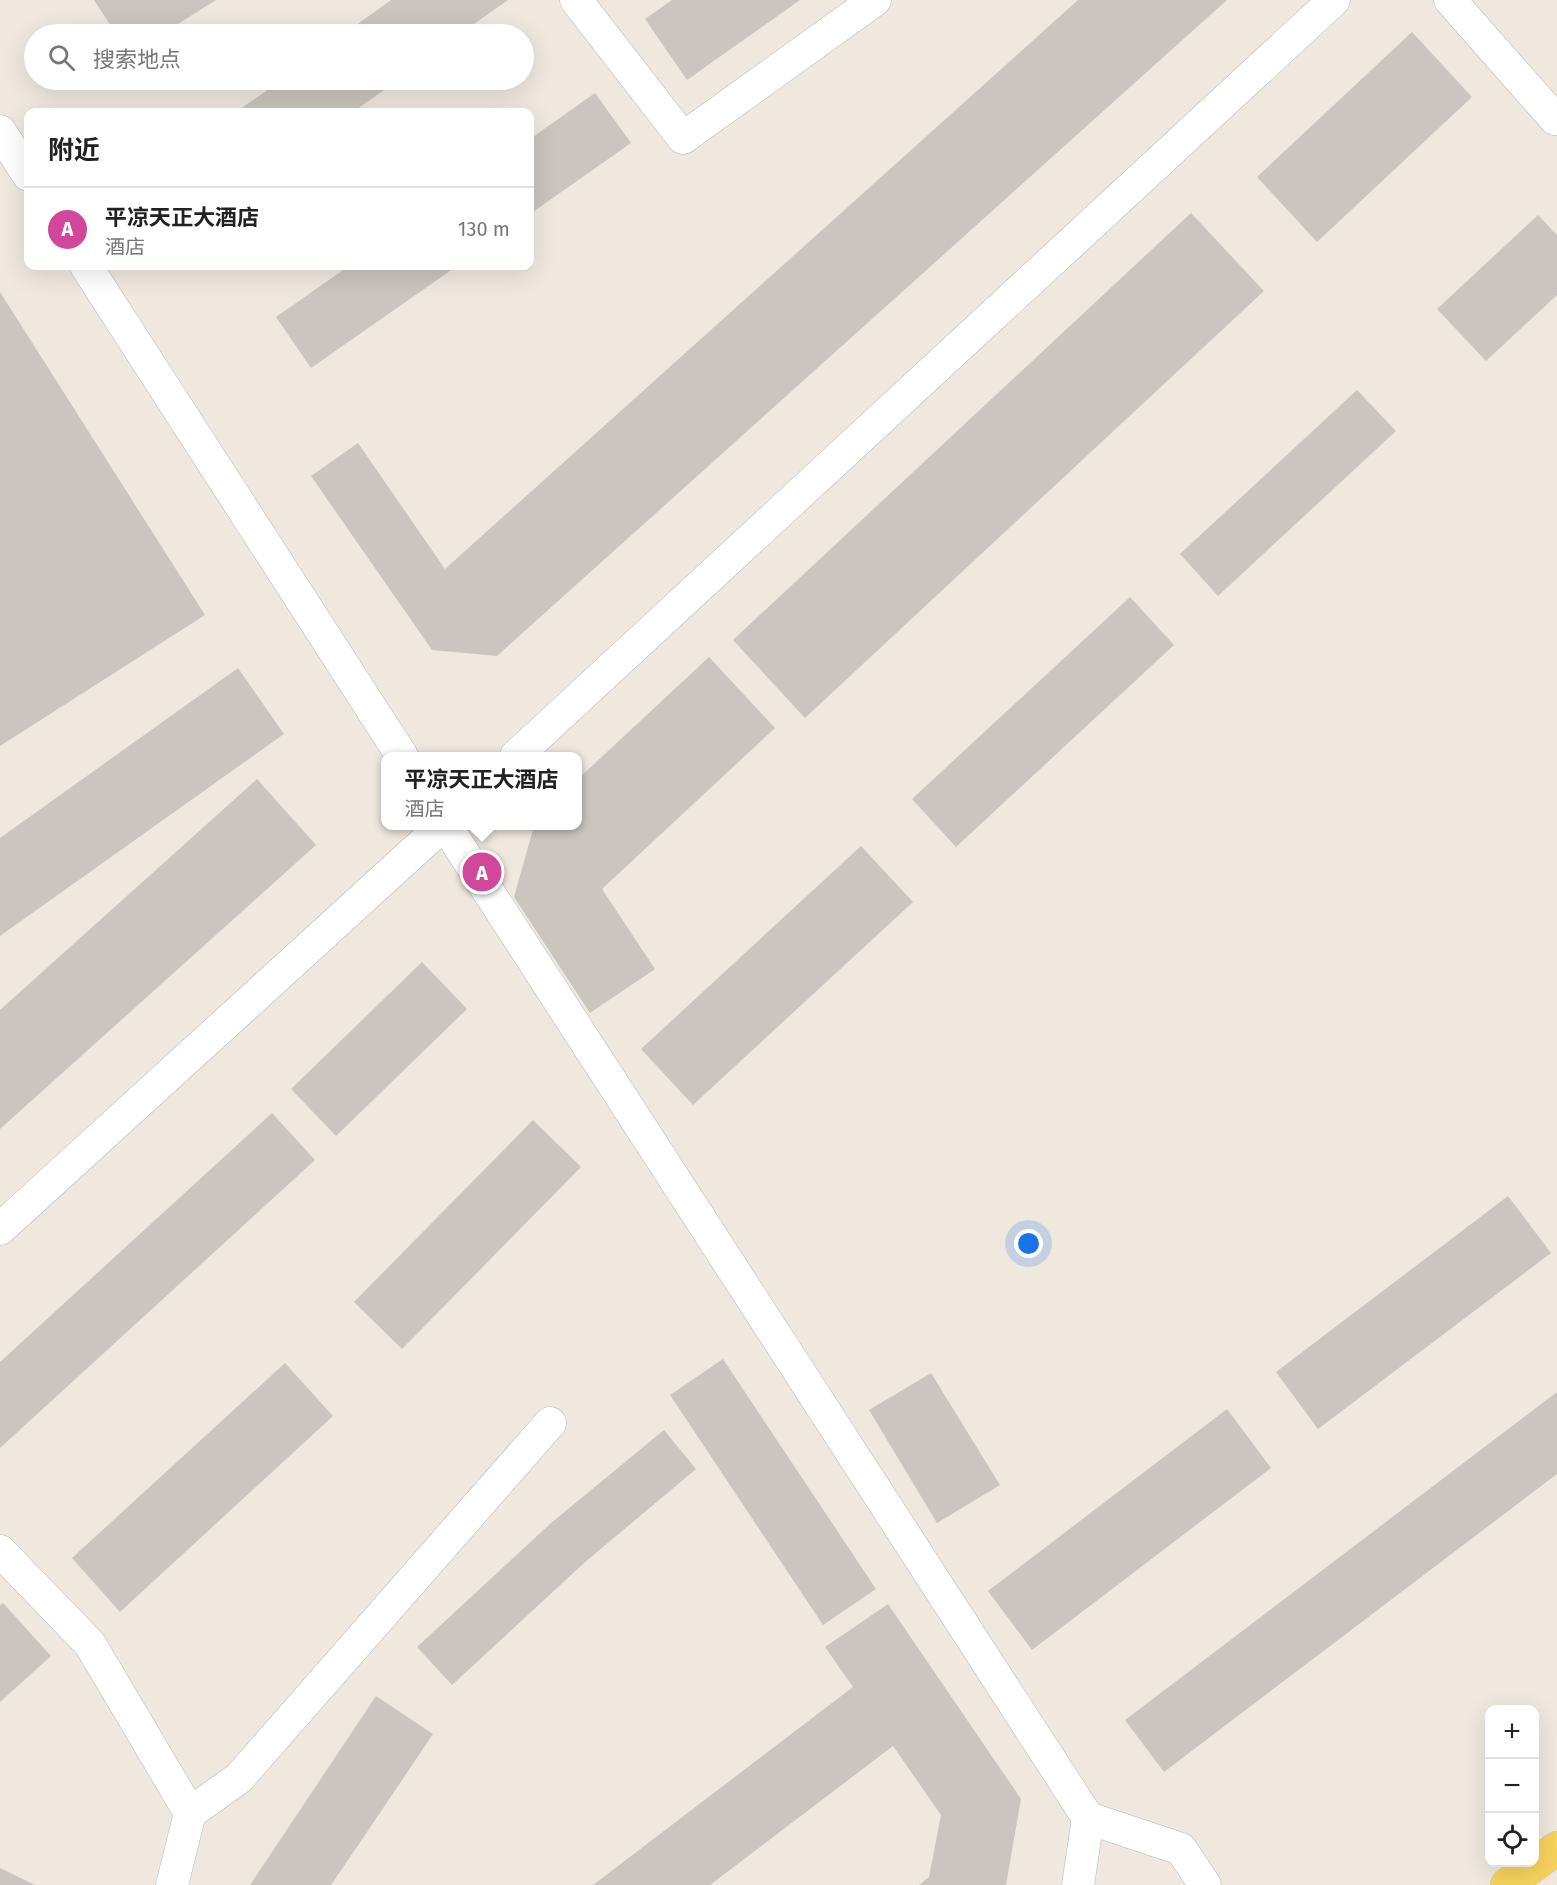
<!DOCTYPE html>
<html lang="zh">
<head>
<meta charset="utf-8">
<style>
  body { margin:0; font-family:"Fira Sans","Noto Sans SC",sans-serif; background:#f2f2f2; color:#222 }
  .controls { position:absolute; right:18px; bottom:18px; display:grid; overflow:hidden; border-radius:12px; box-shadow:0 6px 24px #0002 }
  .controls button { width:54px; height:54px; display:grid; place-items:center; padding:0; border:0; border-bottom:2px solid #e0e0e0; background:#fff; color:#222; font:30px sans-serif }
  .you { position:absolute; left:1029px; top:1244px; width:21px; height:21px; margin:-15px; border:4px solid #fff; border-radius:50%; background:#1a73e8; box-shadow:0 0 0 9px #1a73e833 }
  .badge { display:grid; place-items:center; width:39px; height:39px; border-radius:50%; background:#0f766e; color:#fff; font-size:20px; font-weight:700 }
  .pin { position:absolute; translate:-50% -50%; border:3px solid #fff; box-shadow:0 2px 6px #0006 }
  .popup { position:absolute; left:381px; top:752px; width:201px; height:78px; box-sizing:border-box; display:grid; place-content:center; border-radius:12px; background:#fff; filter:drop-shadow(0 2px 4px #0005); font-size:20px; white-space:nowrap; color:#767676 }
  .popup b { font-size:22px; color:#222 }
  .popup::after { content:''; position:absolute; left:50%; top:100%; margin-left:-12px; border:12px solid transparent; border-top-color:#fff }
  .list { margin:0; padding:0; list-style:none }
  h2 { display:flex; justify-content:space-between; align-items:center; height:78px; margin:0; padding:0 24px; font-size:26px }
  h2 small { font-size:20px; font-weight:400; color:#767676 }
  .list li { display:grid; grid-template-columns:39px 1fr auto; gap:18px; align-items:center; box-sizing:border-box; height:84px; padding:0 24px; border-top:2px solid #e0e0e0 }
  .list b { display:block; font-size:22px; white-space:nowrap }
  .list p { margin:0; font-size:20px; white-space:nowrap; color:#767676 }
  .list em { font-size:20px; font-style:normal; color:#767676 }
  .icon { flex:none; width:33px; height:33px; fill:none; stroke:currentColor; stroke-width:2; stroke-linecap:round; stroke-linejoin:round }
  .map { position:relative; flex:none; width:1557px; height:1885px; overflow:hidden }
  .search { position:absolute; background:#fff; box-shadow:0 6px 24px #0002; left:24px; top:24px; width:510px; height:66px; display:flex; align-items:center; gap:15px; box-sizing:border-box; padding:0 21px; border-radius:33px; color:#767676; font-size:22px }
  .panel { position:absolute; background:#fff; box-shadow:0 6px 24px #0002; left:24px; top:108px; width:510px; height:162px; border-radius:12px }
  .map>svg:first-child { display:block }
  .building { fill:#cac5be }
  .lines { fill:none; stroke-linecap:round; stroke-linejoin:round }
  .minor-casing { stroke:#b3b5c1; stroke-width:33 }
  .primary-casing { stroke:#c8c8c8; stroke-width:34 }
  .minor { stroke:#fff; stroke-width:32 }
  .primary { stroke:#f7d25c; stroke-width:33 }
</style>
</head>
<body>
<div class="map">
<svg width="1557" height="1885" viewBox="0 0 1557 1885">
  <rect width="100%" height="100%" fill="#efe8df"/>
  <g class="building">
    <path d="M94,0H216L162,34H116Z"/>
    <path d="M391,0H508L460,34H344Z"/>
    <path d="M672,0H800L687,80L645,19Z"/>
    <path d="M1078,0H1227L497,656L432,650L311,476L358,443L445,569Z"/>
    <path d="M1412,32L1472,97L1317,242L1257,177Z"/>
    <path d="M282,80H398L353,112H236Z"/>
    <path d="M595,93L631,143L530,214V139Z"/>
    <path d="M1191,213L1264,291L805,718L733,640Z"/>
    <path d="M1538,215L1557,235V295L1486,361L1437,309Z"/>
    <path d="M349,266H457L311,368L276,317Z"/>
    <path d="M0,292L205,615L0,746Z"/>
    <path d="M1357,390L1396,431L1218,596L1180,554Z"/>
    <path d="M1130,597L1174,645L956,847L912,799Z"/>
    <path d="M709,657L775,728L602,889L655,969L590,1013L514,897L534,826H578V779Z"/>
    <path d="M238,668L284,734L0,936V838Z"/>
    <path d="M257,779L316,845L0,1129V1010Z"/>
    <path d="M861,846L913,902L693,1105L641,1049Z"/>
    <path d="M422,962L467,1009L336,1136L291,1089Z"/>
    <path d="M272,1113L315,1160L0,1448V1362Z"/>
    <path d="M533,1120L581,1167L402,1349L354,1302Z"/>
    <path d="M1508,1196L1551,1253L1318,1429L1276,1372Z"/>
    <path d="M723,1359L876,1589L823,1625L670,1395Z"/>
    <path d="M285,1363L333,1416L120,1612L72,1558Z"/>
    <path d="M931,1373L1000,1485L937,1523L869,1410Z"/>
    <path d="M1557,1392V1474L1164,1772L1125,1720Z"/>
    <path d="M1227,1409L1271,1468L1032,1650L988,1591Z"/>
    <path d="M664,1430L696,1469L584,1563L452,1685L417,1647L551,1523Z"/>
    <path d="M3,1603L51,1656L0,1702V1605Z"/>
    <path d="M888,1604L1021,1799L1006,1885H919L929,1877L941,1815L893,1746L710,1885H593L853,1687L825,1647Z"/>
    <path d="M376,1696L433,1734L363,1838L331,1885H250Z"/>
    <path d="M0,1868L35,1885H0Z"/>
  </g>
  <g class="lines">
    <g class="minor-casing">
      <g id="minor">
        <path d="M576,0L683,138L875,0"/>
        <path d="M1450,0L1555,119"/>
        <path d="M0,131L28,175"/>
        <path d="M86,266L402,756"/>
        <path d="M516,756L1334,0"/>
        <path d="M446,826L1088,1818"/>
        <path d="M0,1229L442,826"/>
        <path d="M0,1551L90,1644L190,1813L172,1885"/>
        <path d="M190,1813L239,1778L550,1423"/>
        <path d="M1078,1885L1088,1818L1181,1849L1205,1885"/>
      </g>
    </g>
    <g class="primary-casing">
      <path id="primary" d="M1507,1885L1557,1848"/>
    </g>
    <use href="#minor" class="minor"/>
    <use href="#primary" class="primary"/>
  </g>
</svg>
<div class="controls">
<button>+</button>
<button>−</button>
<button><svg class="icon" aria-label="locate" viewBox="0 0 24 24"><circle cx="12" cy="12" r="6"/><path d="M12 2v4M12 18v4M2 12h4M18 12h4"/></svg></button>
</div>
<div class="you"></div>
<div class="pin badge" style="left:482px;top:872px;background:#d1479c">A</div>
<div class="popup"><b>平凉天正大酒店</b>酒店</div>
<div class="search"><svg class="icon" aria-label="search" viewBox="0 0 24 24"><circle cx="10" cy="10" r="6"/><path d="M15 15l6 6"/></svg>搜索地点</div>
<section class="panel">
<h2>附近<small></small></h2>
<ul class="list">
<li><span class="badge" style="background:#d1479c">A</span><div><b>平凉天正大酒店</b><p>酒店</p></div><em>130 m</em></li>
</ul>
</section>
</div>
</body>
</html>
